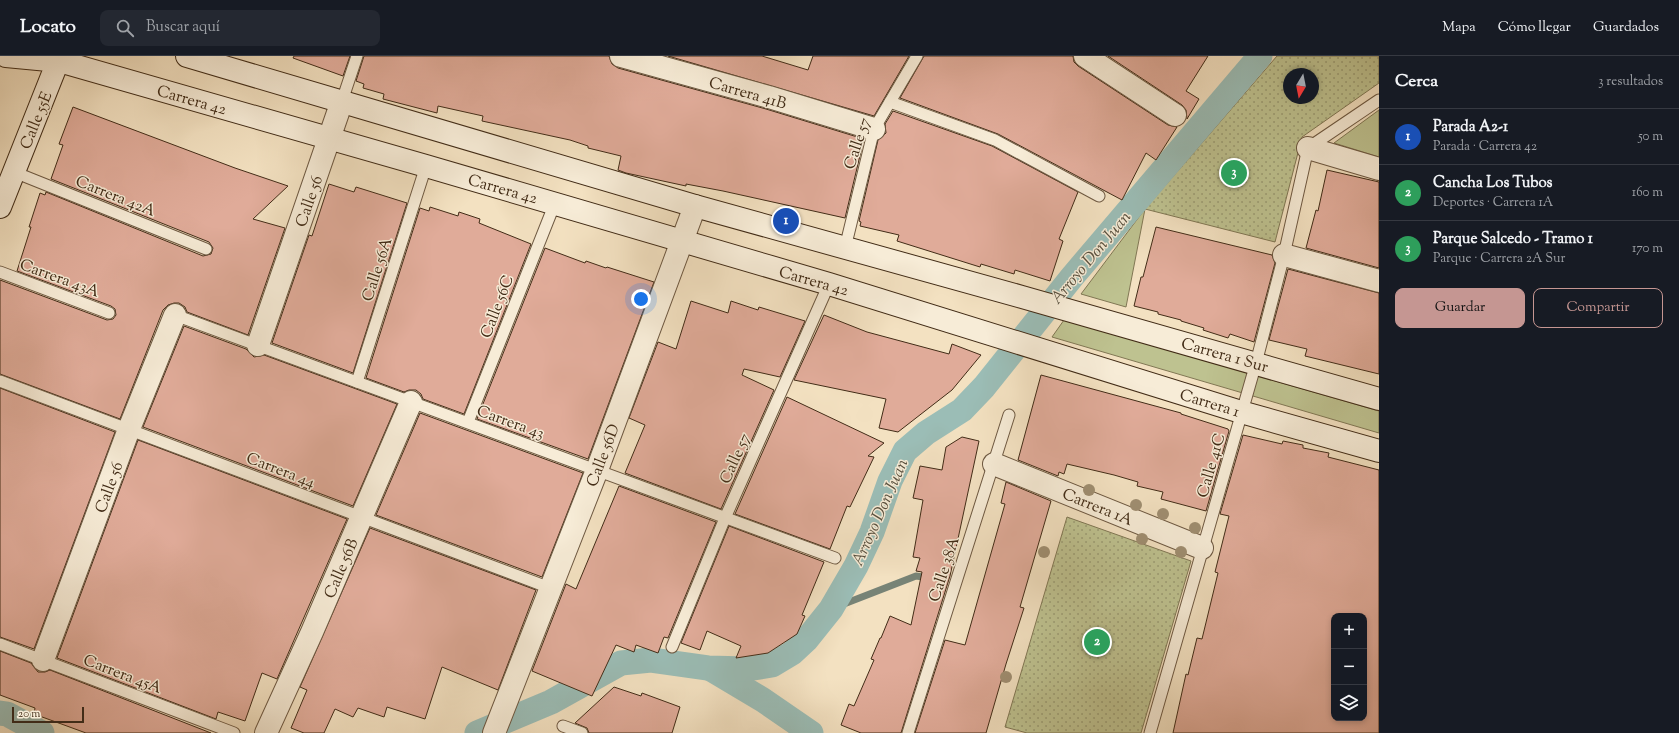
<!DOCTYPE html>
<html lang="es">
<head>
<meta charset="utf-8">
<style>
  body { margin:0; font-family:"Sorts Mill Goudy",serif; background:#242831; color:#f1f3f6 }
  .controls { position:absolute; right:12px; bottom:12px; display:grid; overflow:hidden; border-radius:8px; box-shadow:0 2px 6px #0003 }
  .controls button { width:36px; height:36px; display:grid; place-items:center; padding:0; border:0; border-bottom:1px solid #363941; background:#171b24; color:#f1f3f6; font:20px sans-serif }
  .compass { position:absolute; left:1283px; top:12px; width:36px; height:36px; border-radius:50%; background:#171b24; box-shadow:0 2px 6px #0003; rotate:190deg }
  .scale { position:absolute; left:12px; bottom:10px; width:72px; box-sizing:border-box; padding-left:4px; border:2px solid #422c17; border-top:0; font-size:11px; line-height:14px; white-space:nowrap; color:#422c17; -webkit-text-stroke:3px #f7ecd7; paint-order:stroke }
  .you { position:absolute; left:641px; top:243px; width:14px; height:14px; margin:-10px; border:3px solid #fff; border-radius:50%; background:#1a73e8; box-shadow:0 0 0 6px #1a73e833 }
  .badge { display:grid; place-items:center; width:26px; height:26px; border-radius:50%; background:#c59692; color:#fff; font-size:13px; font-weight:700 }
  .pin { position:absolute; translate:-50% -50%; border:2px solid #fff; box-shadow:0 1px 4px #0006 }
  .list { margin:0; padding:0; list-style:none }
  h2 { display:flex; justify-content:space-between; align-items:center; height:52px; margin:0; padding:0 16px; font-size:17px }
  h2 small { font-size:13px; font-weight:400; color:#9ea1a6 }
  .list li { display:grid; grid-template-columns:26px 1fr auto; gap:12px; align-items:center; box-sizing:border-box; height:56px; padding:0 16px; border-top:1px solid #363941 }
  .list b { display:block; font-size:15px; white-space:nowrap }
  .list p { margin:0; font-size:13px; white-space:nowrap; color:#9ea1a6 }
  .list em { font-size:13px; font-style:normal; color:#9ea1a6 }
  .actions { display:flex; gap:8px; padding:12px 16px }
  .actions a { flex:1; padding:9px 0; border:1px solid #c59692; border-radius:8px; text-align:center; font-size:14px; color:#c59692 }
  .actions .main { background:#c59692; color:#111 }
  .icon { flex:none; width:22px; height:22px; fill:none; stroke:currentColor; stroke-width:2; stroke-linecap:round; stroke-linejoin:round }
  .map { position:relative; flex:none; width:1379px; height:677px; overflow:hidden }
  header { display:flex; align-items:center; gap:24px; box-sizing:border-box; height:56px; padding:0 20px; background:#171b24; border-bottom:1px solid #363941 }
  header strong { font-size:19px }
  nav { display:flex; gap:22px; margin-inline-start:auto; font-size:14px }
  .search { width:280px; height:36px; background:#242831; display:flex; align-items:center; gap:10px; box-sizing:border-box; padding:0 14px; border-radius:8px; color:#9ea1a6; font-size:15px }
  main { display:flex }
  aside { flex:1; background:#171b24 }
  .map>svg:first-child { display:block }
  .green { fill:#bec290; stroke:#807754 }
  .park { fill:url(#park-dots); stroke:#807754; fill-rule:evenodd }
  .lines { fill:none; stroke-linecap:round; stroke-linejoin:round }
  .stream { stroke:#778376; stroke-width:7 }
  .canal { stroke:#9bbdb6; stroke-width:25 }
  .building { fill:#e0ab99; stroke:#422c17; fill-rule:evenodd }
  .lane-casing { stroke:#6e5942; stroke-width:13 }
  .street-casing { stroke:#6e5942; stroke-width:24 }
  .secondary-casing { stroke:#422c17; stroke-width:24 }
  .lane { stroke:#f7ecd7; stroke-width:11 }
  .street { stroke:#f7ecd7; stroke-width:22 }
  .secondary { stroke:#f7ecd7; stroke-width:22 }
  .tree { fill:#9f8e71 }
  .labels { text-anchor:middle; stroke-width:3; stroke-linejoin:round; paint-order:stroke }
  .street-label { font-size:16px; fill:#422c17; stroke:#f7ecd7 }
  .water-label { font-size:17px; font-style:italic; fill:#58503f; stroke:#f7ecd7 }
</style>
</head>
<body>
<header>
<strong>Locato</strong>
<div class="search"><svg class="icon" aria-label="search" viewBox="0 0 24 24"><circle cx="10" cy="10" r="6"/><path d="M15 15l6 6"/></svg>Buscar aquí</div>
<nav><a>Mapa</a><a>Cómo llegar</a><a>Guardados</a></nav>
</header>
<main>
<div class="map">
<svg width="1379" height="677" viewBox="0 0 1379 677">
  <defs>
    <pattern id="park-dots" width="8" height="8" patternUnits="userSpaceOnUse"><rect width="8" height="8" fill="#bec290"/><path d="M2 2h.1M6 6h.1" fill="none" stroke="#9c9e75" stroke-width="1.8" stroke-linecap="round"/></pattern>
  </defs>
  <rect width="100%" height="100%" fill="#f3e1c1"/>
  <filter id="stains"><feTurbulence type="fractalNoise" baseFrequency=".005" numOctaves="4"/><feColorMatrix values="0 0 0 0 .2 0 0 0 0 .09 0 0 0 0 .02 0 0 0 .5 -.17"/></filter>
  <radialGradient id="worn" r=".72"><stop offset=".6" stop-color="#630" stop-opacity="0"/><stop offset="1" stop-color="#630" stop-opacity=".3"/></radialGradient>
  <g class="green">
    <path d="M1379,54V101L1334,87Z"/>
    <path d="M1145,153L1126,251L1081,238Z"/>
    <path d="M1064,264L1379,355V377L1052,281Z"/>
  </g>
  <g class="park">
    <path d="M1277,0H1379V27L1302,81L1275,186L1145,153ZM1289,18H1313V42H1289Z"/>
    <path d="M1067,461L1191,505L1141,677H1027L1005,671Z"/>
  </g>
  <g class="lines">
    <path class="stream" d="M831,553L916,520L930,522"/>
    <g class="canal">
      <path d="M711,613L763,644L811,677"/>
      <path d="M0,657L7,658L42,677"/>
      <path d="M477,677L551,646L621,607L651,604L708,612L747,613L772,609L792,597L807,583L831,553L856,510L872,476L890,425L905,395L926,377L962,354L984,331L1072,221L1260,0"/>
    </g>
  </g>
  <g class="building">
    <path d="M294,0H350L343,20L293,2Z"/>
    <path d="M364,0H609L612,8L618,12L766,53L864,83L845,162L723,135L686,128V130L626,117L618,114L621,100L588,92V90L570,84L482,65L483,60L438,50L437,57L383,43L384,38L363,32L364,28L356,25Z"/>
    <path d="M668,0H762L808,14L813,0H909L874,60Z"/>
    <path d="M924,0H1073L1074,6L1078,10L1168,69L1177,71L1156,104L1146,97L1122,144L998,78L900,42Z"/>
    <path d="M1108,0H1208L1186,35L1199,43L1187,63L1186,54L1182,49Z"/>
    <path d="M73,51L235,112L288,130L253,163L285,172L248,279L187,256L185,251L179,247H174L168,249L163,254L120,363L0,318V224L107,264L113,263L116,259L115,253L111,250L17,215L31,171H29L40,137L45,139L46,136L203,200L211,198L213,192L209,186L51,123L63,89L59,88Z"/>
    <path d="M893,55L992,90L1078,136L1059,183L1063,185L1050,225L1015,214L1014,218L981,208L980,211L897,185L899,179L860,170L861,166L859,165L878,84L886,77L885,68Z"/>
    <path d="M1327,114L1379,126V212L1306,192L1316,154L1318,155Z"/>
    <path d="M329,128L354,136L356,131L407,147L353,317L272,287L309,179L312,180Z"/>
    <path d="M430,151L458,160L459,156L480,163L479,167L531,188L464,358L423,343L421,338L416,334H409L404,336L366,322L420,152L429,155Z"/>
    <path d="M1156,171L1272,199L1275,207L1254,286L1230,278L1228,282L1203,274L1204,272L1181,265V264L1158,258V256L1134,250L1141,221H1143Z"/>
    <path d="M545,192L585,207L586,205L606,212L607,211L654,226L588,403L477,363Z"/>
    <path d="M1288,213L1379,237V318L1305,300L1307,293L1269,284Z"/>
    <path d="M691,245L728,257L731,245L758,254L759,251L805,265L780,321L744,313L742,319L774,334L721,453L625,417L645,369L629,362L658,286L676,293Z"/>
    <path d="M824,259L867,276L949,298L952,288L981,299L952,334L898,376L879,372L886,343L794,324Z"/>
    <path d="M184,270L246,293L254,301L264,299L397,348L353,450L143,371Z"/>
    <path d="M1041,319L1181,357V358L1228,373L1229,375L1206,455L1161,443L1163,436L1137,430L1138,426L1114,419L1067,408L1064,418L1059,416L1058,420L1018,404Z"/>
    <path d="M0,332L115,376L34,593L0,581Z"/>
    <path d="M787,341L884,387L868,400L874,401L850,451L847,450L830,493L735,458Z"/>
    <path d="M420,357L583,417L542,521L376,459Z"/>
    <path d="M1243,379L1282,388L1283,385L1303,389V392L1329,397L1328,401L1379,414V677H1173L1186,618L1188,619L1197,582L1202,583L1218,517L1215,516L1229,460L1220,458ZM1334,560H1364V662H1334Z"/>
    <path d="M962,381L979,385L950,520L901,677H861L841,669L849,648L854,650L874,604L871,603L880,582H881L890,560L911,569L922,516L916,515L920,502L913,501L923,444L913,442L920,410L942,414L946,391Z"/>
    <path d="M138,384L347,463L277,623L262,617L245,665L218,656L216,663L57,602Z"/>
    <path d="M1006,426L1051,445L1020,551L1024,552L1006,608L986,677H915L945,584L965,589L1005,448L1001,447Z"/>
    <path d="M619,430L716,466L668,582L664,581L658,597L636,589L634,596L616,589L592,640L532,615L566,528L576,533Z"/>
    <path d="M729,470L824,506L807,547L802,559L805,560L797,578L768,597L736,602L741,590L707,575L700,594L681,587Z"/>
    <path d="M370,472L536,534L498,634L442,611L425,663L387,651L384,661L358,652L353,661L335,653L324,677H304L291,672L307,634L300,631Z"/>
    <path d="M0,595L31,607L38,616H45L50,614L211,677H86L34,658L35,652L0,639Z"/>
    <path d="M614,631L641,640L642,637L680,651L672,677H589L587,672L575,667Z"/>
  </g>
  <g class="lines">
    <g class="lane-casing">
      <g id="lane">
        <path d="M342,45L357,0"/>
        <path d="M890,46L995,84L1099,140"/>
        <path d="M14,116L206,193"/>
        <path d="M845,192L874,73L917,0"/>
        <path d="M0,216L109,257"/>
        <path d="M175,259L835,502"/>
        <path d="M0,325L550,532"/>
        <path d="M357,326L426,110"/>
        <path d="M468,366L555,147"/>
        <path d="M0,588L234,677"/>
        <path d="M672,591L725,462L829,228"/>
        <path d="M563,670L582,677"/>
        <path d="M908,677L1009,359"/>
        <path d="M1150,677L1256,307L1284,199L1308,92L1379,44"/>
      </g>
    </g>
    <g class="street-casing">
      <g id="street">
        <path d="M621,0L769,41L874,73"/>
        <path d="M1085,0L1175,59"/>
        <path d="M1308,92L1379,113"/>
        <path d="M1284,199L1379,225"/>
        <path d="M258,289L342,45"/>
        <path d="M994,408L1202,492"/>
        <path d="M43,604L129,373L175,259"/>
        <path d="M266,677L312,576L411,346"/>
        <path d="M494,677L597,414L695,150"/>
      </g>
    </g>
    <g class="secondary-casing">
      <g id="secondary">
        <path d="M6,0L59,5L426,110L829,228L1241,356L1379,395"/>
        <path d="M187,0L695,150L1022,241L1379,343"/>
        <path d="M0,151L60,0"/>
      </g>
    </g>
    <use href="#lane" class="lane"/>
    <use href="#street" class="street"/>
    <use href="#secondary" class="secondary"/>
  </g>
  <g class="tree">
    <circle cx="1089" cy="434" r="6"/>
    <circle cx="1136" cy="449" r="6"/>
    <circle cx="1163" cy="458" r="6"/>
    <circle cx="1195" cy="472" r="6"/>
    <circle cx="1142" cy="483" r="6"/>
    <circle cx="1044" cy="496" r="6"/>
    <circle cx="1181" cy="496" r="6"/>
    <circle cx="1006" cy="621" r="6"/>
  </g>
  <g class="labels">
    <g class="street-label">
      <text transform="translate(748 36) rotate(16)" y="6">Carrera 41B</text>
      <text transform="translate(192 43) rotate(16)" y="6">Carrera 42</text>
      <text transform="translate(35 64) rotate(-68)" y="6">Calle 55E</text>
      <text transform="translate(856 87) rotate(-72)" y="6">Calle 57</text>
      <text transform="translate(503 132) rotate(16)" y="6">Carrera 42</text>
      <text transform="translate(116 139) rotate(22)" y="6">Carrera 42A</text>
      <text transform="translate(308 145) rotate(-71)" y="6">Calle 56</text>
      <text transform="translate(376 213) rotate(-72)" y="6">Calle 56A</text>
      <text transform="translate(60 221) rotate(20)" y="6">Carrera 43A</text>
      <text transform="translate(814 224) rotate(16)" y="6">Carrera 42</text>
      <text transform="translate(496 250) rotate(-69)" y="6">Calle 56C</text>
      <text transform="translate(1225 298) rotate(16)" y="6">Carrera 1 Sur</text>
      <text transform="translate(1210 346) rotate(17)" y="6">Carrera 1</text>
      <text transform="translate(511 365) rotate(20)" y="6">Carrera 43</text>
      <text transform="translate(602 399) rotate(-69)" y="6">Calle 56D</text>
      <text transform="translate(734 402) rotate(-66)" y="6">Calle 57</text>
      <text transform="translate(1210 409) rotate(-74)" y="6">Calle 41C</text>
      <text transform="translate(281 413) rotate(21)" y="6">Carrera 44</text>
      <text transform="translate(108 431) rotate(-70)" y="6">Calle 56</text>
      <text transform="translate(1098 450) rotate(22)" y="6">Carrera 1A</text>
      <text transform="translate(340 512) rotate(-67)" y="6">Calle 56B</text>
      <text transform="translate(943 513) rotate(-72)" y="6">Calle 38A</text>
      <text transform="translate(123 617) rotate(21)" y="6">Carrera 45A</text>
    </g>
    <g class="water-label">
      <text transform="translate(1090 201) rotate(-50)" y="6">Arroyo Don Juan</text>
      <text transform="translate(879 456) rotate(-66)" y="6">Arroyo Don Juan</text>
    </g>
  </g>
  <rect width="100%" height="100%" filter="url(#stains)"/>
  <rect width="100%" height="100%" fill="url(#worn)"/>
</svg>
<div class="controls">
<button>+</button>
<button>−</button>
<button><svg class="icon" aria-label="layers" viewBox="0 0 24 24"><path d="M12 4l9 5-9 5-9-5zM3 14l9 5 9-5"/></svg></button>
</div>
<svg class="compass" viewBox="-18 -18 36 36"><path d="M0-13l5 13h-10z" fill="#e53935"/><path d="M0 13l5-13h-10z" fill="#9ea1a6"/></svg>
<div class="scale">20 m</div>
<div class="you"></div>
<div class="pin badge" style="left:786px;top:165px;background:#1a4fb4">1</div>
<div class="pin badge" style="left:1097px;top:586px;background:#2e9e5b">2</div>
<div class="pin badge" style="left:1234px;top:117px;background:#2e9e5b">3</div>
</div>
<aside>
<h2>Cerca<small>3 resultados</small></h2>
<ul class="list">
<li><span class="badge" style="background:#1a4fb4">1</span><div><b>Parada A2-1</b><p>Parada · Carrera 42</p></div><em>50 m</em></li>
<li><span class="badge" style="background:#2e9e5b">2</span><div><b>Cancha Los Tubos</b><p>Deportes · Carrera 1A</p></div><em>160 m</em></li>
<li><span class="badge" style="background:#2e9e5b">3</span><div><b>Parque Salcedo - Tramo 1</b><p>Parque · Carrera 2A Sur</p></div><em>170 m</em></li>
</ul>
<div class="actions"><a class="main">Guardar</a><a>Compartir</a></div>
</aside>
</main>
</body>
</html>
